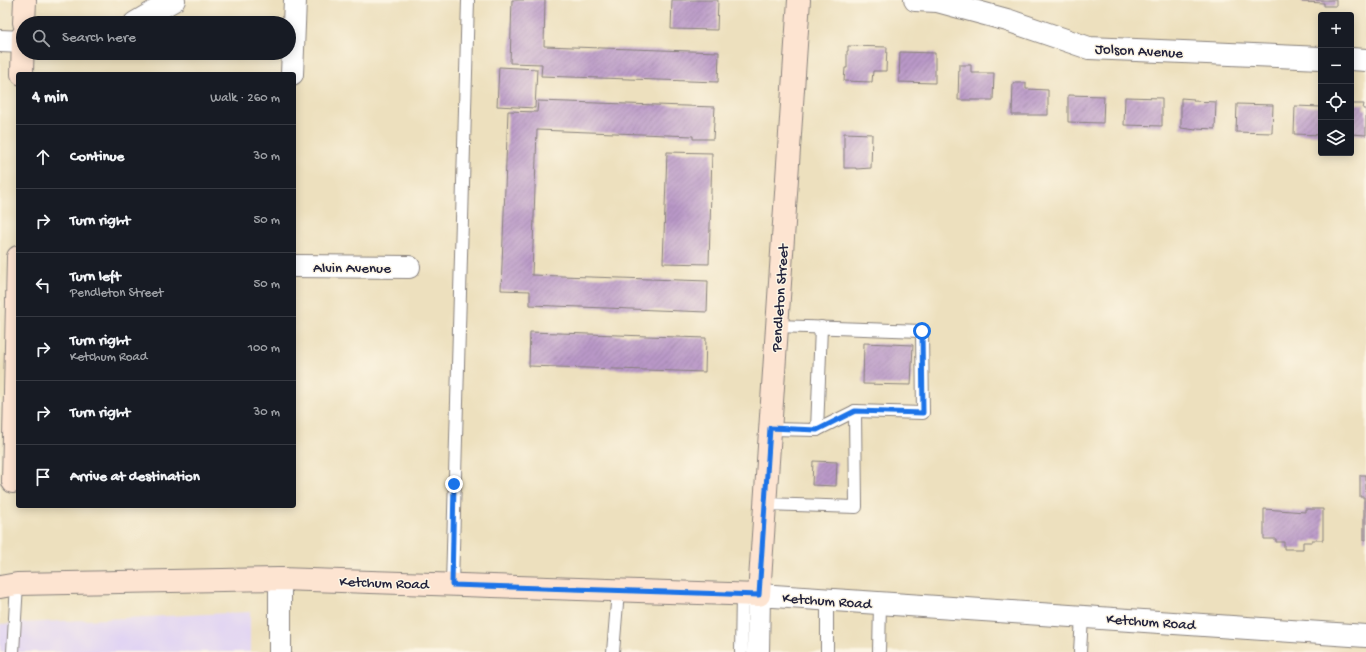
<!DOCTYPE html>
<html lang="en">
<head>
<meta charset="utf-8">
<style>
  body { margin:0; font-family:"Gochi Hand",sans-serif; background:#242831; color:#f1f3f6 }
  .controls { position:absolute; right:12px; top:12px; display:grid; overflow:hidden; border-radius:4px; box-shadow:0 2px 10px #0003 }
  .controls button { width:36px; height:36px; display:grid; place-items:center; padding:0; border:0; border-bottom:1px solid #363941; background:#171b24; color:#f1f3f6; font:20px sans-serif }
  .stop { position:absolute; width:12px; height:12px; margin:-9px; border:3px solid #1a73e8; border-radius:50%; background:#fff }
  .stop.end { background:#1a73e8; border-color:#fff; box-shadow:0 1px 4px #0008 }
  .list { margin:0; padding:0; list-style:none }
  h2 { display:flex; justify-content:space-between; align-items:center; height:52px; margin:0; padding:0 16px; font-size:17px }
  h2 small { font-size:13px; font-weight:400; color:#9ea1a6 }
  .list li { display:grid; grid-template-columns:26px 1fr auto; gap:12px; align-items:center; box-sizing:border-box; height:64px; padding:0 16px; border-top:1px solid #363941 }
  .list b { display:block; font-size:15px; white-space:nowrap }
  .list p { margin:0; font-size:13px; white-space:nowrap; color:#9ea1a6 }
  .list em { font-size:13px; font-style:normal; color:#9ea1a6 }
  .icon { flex:none; width:22px; height:22px; fill:none; stroke:currentColor; stroke-width:2; stroke-linecap:round; stroke-linejoin:round }
  .map { position:relative; flex:none; width:1366px; height:652px; overflow:hidden }
  .search { position:absolute; background:#171b24; box-shadow:0 2px 10px #0003; left:16px; top:16px; width:280px; height:44px; display:flex; align-items:center; gap:10px; box-sizing:border-box; padding:0 14px; border-radius:22px; color:#9ea1a6; font-size:15px }
  .panel { position:absolute; background:#171b24; box-shadow:0 2px 10px #0003; left:16px; top:72px; width:280px; height:436px; border-radius:4px }
  .map>svg:first-child { display:block }
  .built { fill:#e1d4f3 }
  .building { fill:url(#building-hatch) }
  .lines { fill:none; stroke-linecap:round; stroke-linejoin:round }
  .lane-casing { stroke:#88817c; stroke-width:14 }
  .street-casing { stroke:#88817c; stroke-width:24 }
  .secondary-casing { stroke:#88817c; stroke-width:24 }
  .lane { stroke:#fff; stroke-width:12 }
  .street { stroke:#fff; stroke-width:22 }
  .secondary { stroke:#fde4d1; stroke-width:22 }
  .route { stroke:#1a73e8; stroke-width:5 }
  .labels { text-anchor:middle; stroke-width:3; stroke-linejoin:round; paint-order:stroke }
  .street-label { font-size:15px; fill:#22223b; stroke:#fcf5e5 }
</style>
</head>
<body>
<div class="map">
<svg width="1366" height="652" viewBox="0 0 1366 652">
  <defs>
    <pattern id="building-hatch" width="6" height="6" patternUnits="userSpaceOnUse"><rect width="6" height="6" fill="#b998c7"/><path d="M-1 1l2-2M0 6l6-6M5 7l2-2" fill="none" stroke="#967ca3"/></pattern>
  </defs>
  <rect width="100%" height="100%" fill="#fcf5e5"/>
  <filter id="ink" filterUnits="userSpaceOnUse"><feTurbulence type="fractalNoise" baseFrequency=".025" numOctaves="2"/><feDisplacementMap in="SourceGraphic" scale="8" xChannelSelector="R" yChannelSelector="G"/><feConvolveMatrix kernelMatrix="1 2 1 2 8 2 1 2 1" color-interpolation-filters="sRGB"/></filter>
  <filter id="wash" filterUnits="userSpaceOnUse"><feTurbulence type="fractalNoise" baseFrequency=".012" numOctaves="4" result="noise"/><feDisplacementMap in="SourceGraphic" scale="16" xChannelSelector="R" yChannelSelector="G"/><feGaussianBlur stdDeviation="0.9" result="paint"/><feColorMatrix in="noise" values="0 0 0 0 0 0 0 0 0 0 0 0 0 0 0 0 0 1.4 0 .05"/><feComposite in="paint" operator="in"/></filter>
  <g filter="url(#wash)">
    <rect width="100%" height="100%" fill="#ede0be"/>
    <path class="built" d="M250,612V652H0V624Z"/>
    <g id="blocks">
      <g class="building">
        <path d="M512,0H545L544,46L719,52L718,82L541,76L542,64L510,63Z"/>
        <path d="M672,0H718L717,30L671,29Z"/>
        <path d="M1302,0H1336V6H1324V3L1302,2Z"/>
        <path d="M848,46L887,47L886,71H873L872,82L844,81L845,68H847V51H848Z"/>
        <path d="M900,52L935,53V83L899,82Z"/>
        <path d="M959,65H971V73H994L993,100H958Z"/>
        <path d="M499,67L537,69L535,108L497,106Z"/>
        <path d="M1013,83H1026V89L1048,90V115H1012Z"/>
        <path d="M1068,95L1104,96L1103,123L1068,122Z"/>
        <path d="M1125,97L1162,98V126L1124,125Z"/>
        <path d="M1181,98L1194,99L1193,101L1216,102L1215,129L1196,128V130L1181,128Z"/>
        <path d="M538,101L715,107L713,139H693V136L537,130L532,275L708,281L707,312L530,305V291L501,290L508,111L537,112Z"/>
        <path d="M1237,104L1273,105L1272,133L1236,132Z"/>
        <path d="M1351,104H1364L1363,109H1366V135L1351,134Z"/>
        <path d="M1295,106L1321,107V135L1294,134Z"/>
        <path d="M844,133L872,134L871,168L856,169V168H844Z"/>
        <path d="M667,152L712,153L709,264L663,263Z"/>
        <path d="M530,332L706,338L705,372L529,366Z"/>
        <path d="M864,343L913,345L911,385L863,384Z"/>
        <path d="M813,461L837,462L836,486L812,485Z"/>
        <path d="M1360,475H1366V540H1364V497H1360Z"/>
        <path d="M1264,509L1305,512V509H1323V540H1312V542H1303V549H1284V542H1276V539H1264Z"/>
      </g>
    </g>
  </g>
  <g filter="url(#ink)">
    <use href="#blocks" fill-opacity="0" stroke="#88817c" stroke-width="1"/>
    <g class="lines">
      <g class="lane-casing">
        <g id="lane">
          <path d="M770,429L817,430L855,411"/>
          <path d="M817,430L821,327"/>
          <path d="M765,504L856,507L855,411L923,413L922,331L777,326"/>
          <path d="M452,585L468,0"/>
          <path d="M827,600V652"/>
          <path d="M13,652L17,584"/>
          <path d="M613,652L618,591"/>
          <path d="M741,652L742,595"/>
          <path d="M879,652L880,603"/>
          <path d="M1080,652L1082,617"/>
        </g>
      </g>
      <g class="street-casing">
        <g id="street">
          <path d="M915,0L937,1L1007,20L1089,48L1321,58"/>
          <path d="M135,23L174,0"/>
          <path d="M0,41L23,42"/>
          <path d="M1351,59L1366,60"/>
          <path d="M292,74L295,0"/>
          <path d="M294,266L409,267"/>
          <path d="M280,579V652"/>
          <path d="M758,652L759,595L1366,636"/>
        </g>
      </g>
      <g class="secondary-casing">
        <g id="secondary">
          <path d="M24,23L25,0"/>
          <path d="M22,74L23,35"/>
          <path d="M13,482L18,257"/>
          <path d="M0,587L17,584L280,579L759,595L799,0"/>
        </g>
      </g>
      <use href="#lane" class="lane"/>
      <use href="#street" class="street"/>
      <use href="#secondary" class="secondary"/>
    </g>
  </g>
  <g class="lines" filter="url(#ink)">
    <path class="route" d="M454,484L452,585L759,595L770,428L817,430L855,411L923,413L922,331"/>
  </g>
  <g class="labels">
    <g class="street-label">
      <text transform="translate(1139 50) rotate(3)" y="5">Jolson Avenue</text>
      <text x="352" y="272">Alvin Avenue</text>
      <text transform="translate(779 298) rotate(-86)" y="5">Pendleton Street</text>
      <text transform="translate(384 582) rotate(2)" y="5">Ketchum Road</text>
      <text transform="translate(827 600) rotate(4)" y="5">Ketchum Road</text>
      <text transform="translate(1151 621) rotate(4)" y="5">Ketchum Road</text>
    </g>
  </g>
</svg>
<div class="controls">
<button>+</button>
<button>−</button>
<button><svg class="icon" aria-label="locate" viewBox="0 0 24 24"><circle cx="12" cy="12" r="6"/><path d="M12 2v4M12 18v4M2 12h4M18 12h4"/></svg></button>
<button><svg class="icon" aria-label="layers" viewBox="0 0 24 24"><path d="M12 4l9 5-9 5-9-5zM3 14l9 5 9-5"/></svg></button>
</div>
<div class="stop" style="left:922px;top:331px"></div>
<div class="stop end" style="left:454px;top:484px"></div>
<div class="search"><svg class="icon" aria-label="search" viewBox="0 0 24 24"><circle cx="10" cy="10" r="6"/><path d="M15 15l6 6"/></svg>Search here</div>
<section class="panel">
<h2>4 min<small>Walk · 260 m</small></h2>
<ul class="list">
<li><svg class="icon" aria-label="ahead" viewBox="0 0 24 24"><path d="M12 20V5M6 11l6-6 6 6"/></svg><div><b>Continue</b></div><em>30 m</em></li>
<li><svg class="icon" aria-label="right" viewBox="0 0 24 24"><path d="M7 20v-9h11M14 6l5 5-5 5"/></svg><div><b>Turn right</b></div><em>50 m</em></li>
<li><svg class="icon" aria-label="left" viewBox="0 0 24 24"><path d="M17 20v-9H6M10 6l-5 5 5 5"/></svg><div><b>Turn left</b><p>Pendleton Street</p></div><em>50 m</em></li>
<li><svg class="icon" aria-label="right" viewBox="0 0 24 24"><path d="M7 20v-9h11M14 6l5 5-5 5"/></svg><div><b>Turn right</b><p>Ketchum Road</p></div><em>100 m</em></li>
<li><svg class="icon" aria-label="right" viewBox="0 0 24 24"><path d="M7 20v-9h11M14 6l5 5-5 5"/></svg><div><b>Turn right</b></div><em>30 m</em></li>
<li><svg class="icon" aria-label="arrive" viewBox="0 0 24 24"><path d="M6 21V4h12l-3 4 3 4H6"/></svg><div><b>Arrive at destination</b></div></li>
</ul>
</section>
</div>
</body>
</html>
